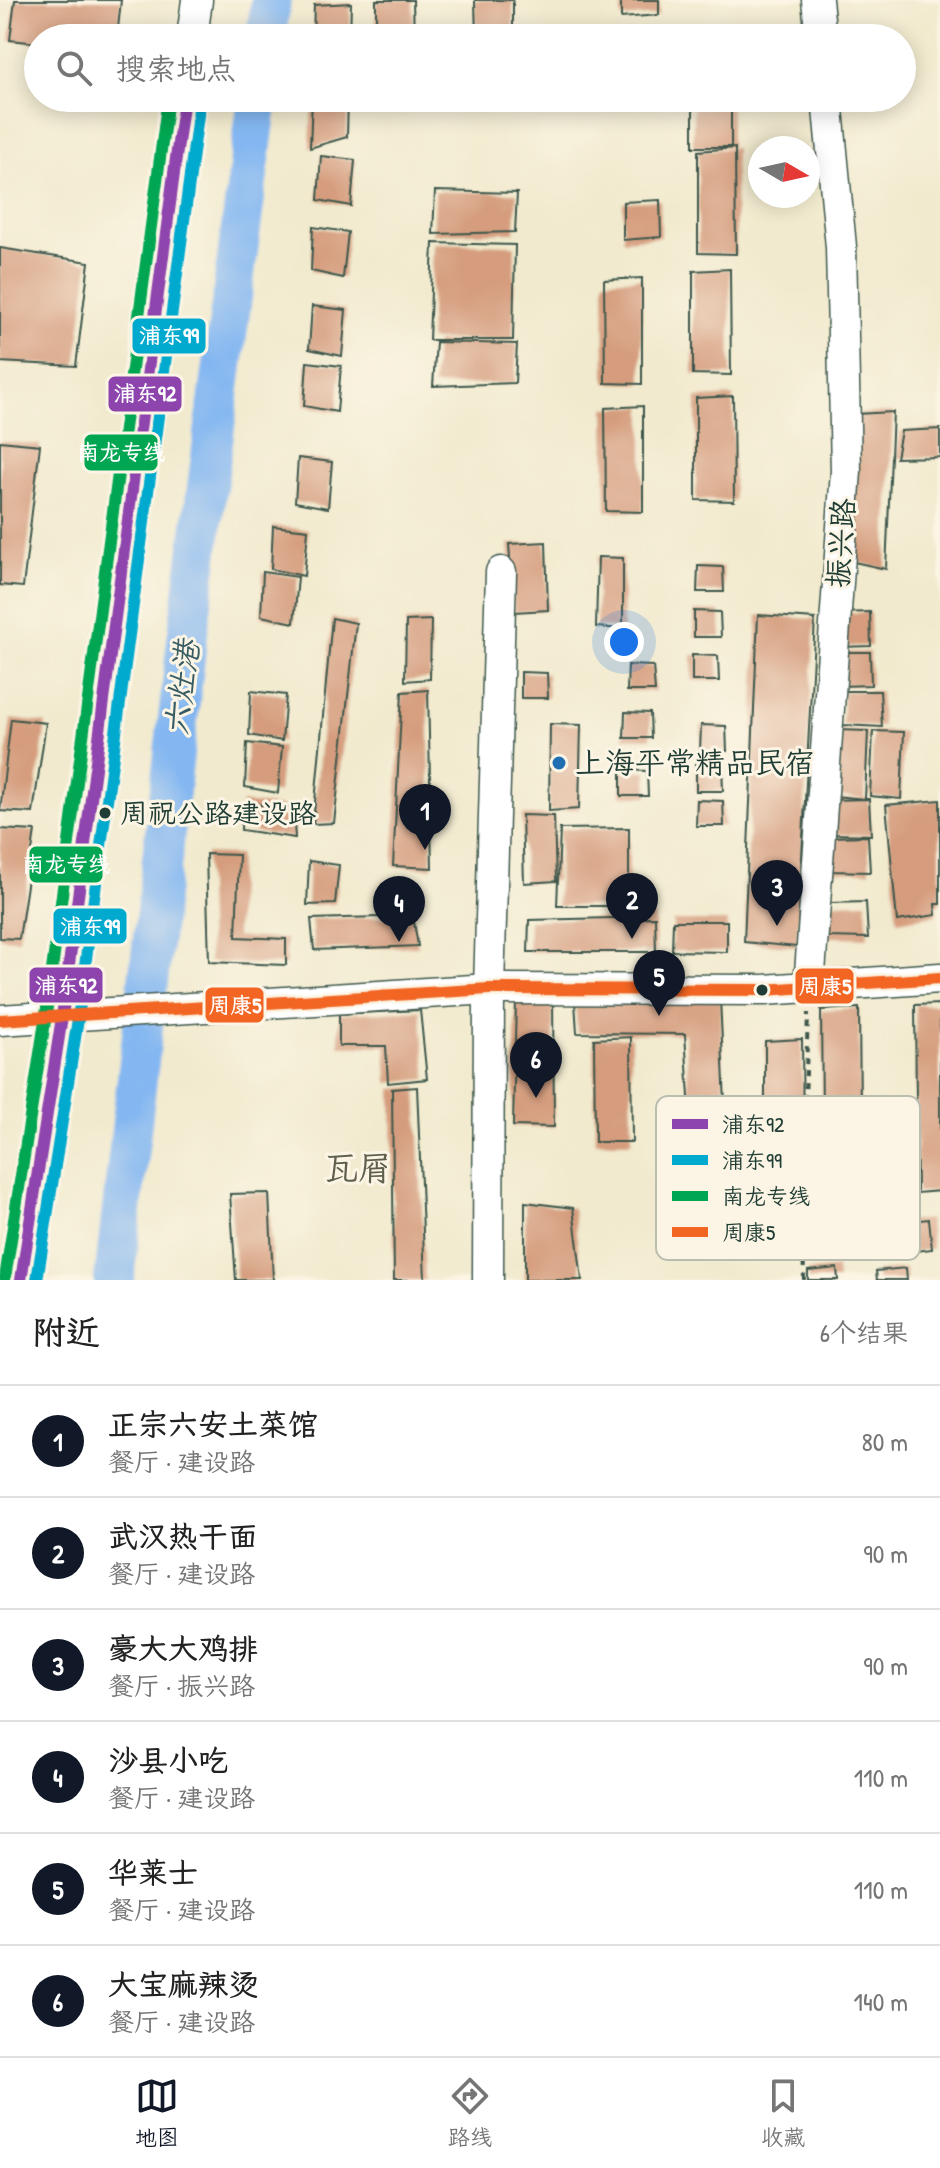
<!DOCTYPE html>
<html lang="zh">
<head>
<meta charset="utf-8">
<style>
  body { margin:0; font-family:"Patrick Hand","LXGW WenKai TC",sans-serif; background:#f2f2f2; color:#222 }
  .compass { position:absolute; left:748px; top:136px; width:72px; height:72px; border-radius:50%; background:#fff; box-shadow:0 4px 20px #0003; rotate:99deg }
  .you { position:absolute; left:624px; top:642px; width:28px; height:28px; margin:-20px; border:6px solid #fff; border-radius:50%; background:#1a73e8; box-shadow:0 0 0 12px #1a73e833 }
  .badge { display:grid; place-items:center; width:52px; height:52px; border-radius:50%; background:#111827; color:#fff; font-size:26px; font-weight:700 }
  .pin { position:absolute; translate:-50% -66px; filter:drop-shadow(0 2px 4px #0008) }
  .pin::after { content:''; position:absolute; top:42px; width:28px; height:24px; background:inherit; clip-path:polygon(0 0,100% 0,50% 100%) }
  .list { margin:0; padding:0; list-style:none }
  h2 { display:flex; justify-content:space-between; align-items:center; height:104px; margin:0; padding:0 32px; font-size:34px }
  h2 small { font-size:26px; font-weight:400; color:#767676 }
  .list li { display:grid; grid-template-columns:52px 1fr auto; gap:24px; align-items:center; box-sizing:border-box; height:112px; padding:0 32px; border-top:2px solid #e0e0e0 }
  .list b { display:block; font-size:30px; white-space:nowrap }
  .list p { margin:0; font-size:26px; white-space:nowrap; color:#767676 }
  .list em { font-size:26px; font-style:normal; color:#767676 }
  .icon { flex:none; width:44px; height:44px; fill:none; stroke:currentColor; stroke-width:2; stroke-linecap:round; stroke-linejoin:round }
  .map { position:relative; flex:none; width:940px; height:1280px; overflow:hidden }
  .search { position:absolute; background:#fff; box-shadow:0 4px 20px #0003; left:24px; right:24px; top:24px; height:88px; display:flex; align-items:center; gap:20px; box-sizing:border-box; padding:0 28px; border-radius:44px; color:#767676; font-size:30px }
  .sheet { height:776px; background:#fff }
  nav { display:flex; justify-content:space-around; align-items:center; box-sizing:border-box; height:112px; border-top:2px solid #e0e0e0; background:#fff; font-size:22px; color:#767676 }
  nav a { display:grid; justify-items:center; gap:4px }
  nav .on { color:#111827 }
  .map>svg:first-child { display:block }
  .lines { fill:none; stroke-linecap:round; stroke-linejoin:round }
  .river { stroke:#84b7f1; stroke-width:40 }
  .building { fill:#d59d7e }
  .minor-casing { stroke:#3e574b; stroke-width:33 }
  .path { stroke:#3e574b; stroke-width:4; stroke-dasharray:6 6; stroke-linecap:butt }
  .minor { stroke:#fff; stroke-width:30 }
  .bus-1-casing { stroke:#fcf5e5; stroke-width:18 }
  .bus-2-casing { stroke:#fcf5e5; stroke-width:18 }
  .bus-3-casing { stroke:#fcf5e5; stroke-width:18 }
  .bus-4-casing { stroke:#fcf5e5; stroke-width:18 }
  .bus-1 { stroke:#8e44ad; stroke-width:12 }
  .bus-2 { stroke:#00a9ce; stroke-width:12 }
  .bus-3 { stroke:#00a651; stroke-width:12 }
  .bus-4 { stroke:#f26522; stroke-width:12 }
  .poi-dot { fill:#1f6fb2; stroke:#fcf5e5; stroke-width:3 }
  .bus-dot { fill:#1f3d34; stroke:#fcf5e5; stroke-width:3 }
  .labels { text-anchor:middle; stroke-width:6; stroke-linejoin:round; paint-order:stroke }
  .bus-label { font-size:28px; fill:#1f3d34; stroke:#fcf5e5; text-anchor:start }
  .street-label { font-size:30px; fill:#1f3d34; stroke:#fcf5e5 }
  .poi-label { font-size:30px; fill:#1f3d34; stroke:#fcf5e5; text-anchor:start }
  .water-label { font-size:32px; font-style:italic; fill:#385c63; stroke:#fcf5e5 }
  .quarter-label { font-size:34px; fill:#5f5f4e; stroke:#fcf5e5 }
  .key { fill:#fcf5e5; stroke:#babeb0; stroke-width:2 }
  .key-label { font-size:22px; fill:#1f3d34 }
  .line-badge { stroke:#fcf5e5; stroke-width:3 }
  .badge-label { font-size:22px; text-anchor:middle; font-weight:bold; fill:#fff }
</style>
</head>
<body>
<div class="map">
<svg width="940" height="1280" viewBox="0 0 940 1280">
  <rect width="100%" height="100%" fill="#fcf5e5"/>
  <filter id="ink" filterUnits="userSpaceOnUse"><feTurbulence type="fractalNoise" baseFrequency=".0125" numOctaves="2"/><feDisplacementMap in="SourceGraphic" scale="16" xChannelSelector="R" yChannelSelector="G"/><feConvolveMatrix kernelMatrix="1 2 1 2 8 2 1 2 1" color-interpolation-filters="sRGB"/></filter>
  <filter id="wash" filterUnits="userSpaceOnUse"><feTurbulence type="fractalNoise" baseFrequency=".006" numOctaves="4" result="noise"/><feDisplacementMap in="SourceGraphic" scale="32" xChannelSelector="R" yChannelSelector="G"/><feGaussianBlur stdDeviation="1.8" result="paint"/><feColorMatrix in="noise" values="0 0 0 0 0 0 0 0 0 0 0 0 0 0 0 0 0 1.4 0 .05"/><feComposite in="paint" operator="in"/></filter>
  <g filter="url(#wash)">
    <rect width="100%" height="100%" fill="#f1eace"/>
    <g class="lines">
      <g class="river">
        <path d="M266,38L271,0"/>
        <path d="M114,1280L187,640L258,98"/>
      </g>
    </g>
    <g id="blocks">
      <g class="building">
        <path d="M15,0H121L117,38H38V43L10,40Z"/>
        <path d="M376,0H413L414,38H376Z"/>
        <path d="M475,0H513V38H476Z"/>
        <path d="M621,0H659V15L621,18Z"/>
        <path d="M351,3L350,38H313L314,5Z"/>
        <path d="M312,98H348L347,137L310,148Z"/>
        <rect x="693" y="98" width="38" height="49"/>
        <path d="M735,148L736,254L698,253V151Z"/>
        <path d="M321,156L355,160L351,206L318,200Z"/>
        <path d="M435,191L517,193L515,232L433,234Z"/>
        <path d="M660,200L661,237L623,240V202Z"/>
        <path d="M313,227L348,232L343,278L311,271Z"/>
        <path d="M433,243L515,245L513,340H429Z"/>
        <path d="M0,248L89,262L76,366L0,362Z"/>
        <path d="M730,269L731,375L693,374V271Z"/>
        <path d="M642,278V384L605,383L604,280Z"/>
        <path d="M312,306L346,310L342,356L309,349Z"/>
        <path d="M436,342L517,344L515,383L433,386Z"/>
        <path d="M307,362L341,366L337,412L304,406Z"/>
        <path d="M733,396L734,501L696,500V398Z"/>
        <path d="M643,406V512L606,511L605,408Z"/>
        <path d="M893,412L886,569L849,561L855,414Z"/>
        <path d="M940,429V457L896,458L901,431Z"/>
        <path d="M0,441L40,445L23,587L0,585Z"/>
        <path d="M298,458L332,462L328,508L295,502Z"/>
        <path d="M273,526L308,530L304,576L271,569Z"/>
        <path d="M546,542L548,610L514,612L509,544Z"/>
        <path d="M598,557L623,558V629L596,627Z"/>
        <path d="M698,566L723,567L724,592H697Z"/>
        <path d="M263,572L298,577L294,623L261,616Z"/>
        <path d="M694,611L720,612L721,637H694Z"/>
        <path d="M870,612L871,646L840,647V613Z"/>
        <path d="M758,615L815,619L797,947L744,942Z"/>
        <path d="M332,618L356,623L334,823L313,824Z"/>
        <path d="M431,620L430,679L405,681L406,621Z"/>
        <path d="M841,652H870L871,685L840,686Z"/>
        <path d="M692,655L718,656L719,681H692Z"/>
        <path d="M628,665L653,666L655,691H627Z"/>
        <path d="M521,672L547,673L548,698H521Z"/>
        <path d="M428,690L432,868L393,866L402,692Z"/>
        <path d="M251,691L286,695L282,741L249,735Z"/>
        <path d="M843,691H880L882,727L842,725Z"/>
        <path d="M625,712L650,713L651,738H624Z"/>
        <path d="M11,719L46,723L33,813L0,811Z"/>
        <path d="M550,724L581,725L579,809L549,811Z"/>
        <path d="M701,725L726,726L727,751L700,752Z"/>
        <path d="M837,730L868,731L865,799L834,796Z"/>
        <path d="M873,731L904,732L901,799L870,796Z"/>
        <path d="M247,743L282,747L278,793L245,787Z"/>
        <path d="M696,764L722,765L723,791H696Z"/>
        <path d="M621,770L647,771L648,796H621Z"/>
        <path d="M869,799L871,835L831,834V800Z"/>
        <path d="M697,800L723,801L724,826H696Z"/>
        <path d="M940,800V904H935L936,915L897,921L886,805Z"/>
        <path d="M242,803L293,808L295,838L241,830Z"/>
        <path d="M522,815L554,816L556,881L524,883Z"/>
        <path d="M629,828V906H557L560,829Z"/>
        <path d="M0,829L35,831L19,939L0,938Z"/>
        <path d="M868,836L870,872L830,871L831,837Z"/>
        <path d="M206,854L239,855L236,937L286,939V965L209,962Z"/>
        <path d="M309,861L339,865L335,904L307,905Z"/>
        <path d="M866,902L868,938L828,937L829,903Z"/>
        <path d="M413,916L418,946L314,950L311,919Z"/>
        <path d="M655,917L656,952H528L529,920Z"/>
        <path d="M673,921H727V952L672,951Z"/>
        <path d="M553,998L554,1127L513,1126L516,1000Z"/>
        <path d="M720,999L730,1209L696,1207L685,1034L577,1033L575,1001Z"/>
        <path d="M940,1004V1191L917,1193L915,1005Z"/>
        <path d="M859,1008L860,1113L822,1112L821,1010Z"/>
        <path d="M420,1010L427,1079L388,1083L386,1046H339V1014Z"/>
        <path d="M631,1037L632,1142H595L594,1039Z"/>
        <path d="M802,1039L803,1145L765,1144V1041Z"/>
        <path d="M417,1087L425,1280H394L392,1089Z"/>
        <path d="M269,1193L273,1280H236L230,1194Z"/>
        <path d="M525,1202L573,1208L582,1280H525Z"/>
        <path d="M929,1219L932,1249L901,1253L900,1222Z"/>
        <path d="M842,1227L844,1257L813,1261V1230Z"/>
        <path d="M837,1268L838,1280H808V1271Z"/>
        <path d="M906,1268L907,1280H877L876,1271Z"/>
      </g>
    </g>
  </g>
  <g filter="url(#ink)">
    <use href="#blocks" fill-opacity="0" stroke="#3e574b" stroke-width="2"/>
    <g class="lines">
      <g class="minor-casing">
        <g id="minor">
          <path d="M817,0L821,38"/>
          <path d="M192,38L197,0"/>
          <path d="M809,987L846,471L841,247L827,98"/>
          <path d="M0,1020L489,989L764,990L940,978"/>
          <path d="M21,1280L62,1017L184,98"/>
          <path d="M488,1280L489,989L501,572"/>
        </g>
      </g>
      <path class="path" d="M804,1280L802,1192L808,1013"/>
      <use href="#minor" class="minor"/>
      <g class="bus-1-casing">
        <path id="bus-1" d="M21,1280L62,1017L184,98"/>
      </g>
      <g class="bus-2-casing">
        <path id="bus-2" d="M37,1280L78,1019L200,100"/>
      </g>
      <g class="bus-3-casing">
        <path id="bus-3" d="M5,1278L46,1015L168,98"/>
      </g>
      <g class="bus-4-casing">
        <path id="bus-4" d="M0,1020L489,989L764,990L940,978"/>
      </g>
      <use href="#bus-1" class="bus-1"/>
      <use href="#bus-2" class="bus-2"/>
      <use href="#bus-3" class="bus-3"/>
      <use href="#bus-4" class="bus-4"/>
    </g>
  </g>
  <circle class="poi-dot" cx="559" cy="763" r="8"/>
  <g class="bus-dot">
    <circle cx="105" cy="813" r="7"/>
    <circle cx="762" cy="990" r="7"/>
  </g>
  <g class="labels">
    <g class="bus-label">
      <text x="120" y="823">周祝公路建设路</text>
    </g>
    <g class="street-label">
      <text transform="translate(841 543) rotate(-86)" y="10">振兴路</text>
    </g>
    <g class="poi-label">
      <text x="575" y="773">上海平常精品民宿</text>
    </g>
    <g class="water-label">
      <text transform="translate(182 688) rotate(-83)" y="11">六灶港</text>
    </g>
    <g class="quarter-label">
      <text x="358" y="1180">瓦屑</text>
    </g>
  </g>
  <rect x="656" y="1096" width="264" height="164" rx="12" class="key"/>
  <rect x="672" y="1119" width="36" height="10" fill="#8e44ad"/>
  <rect x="672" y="1155" width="36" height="10" fill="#00a9ce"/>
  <rect x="672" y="1191" width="36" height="10" fill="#00a651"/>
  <rect x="672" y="1227" width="36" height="10" fill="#f26522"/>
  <g class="key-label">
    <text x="722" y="1132">浦东92</text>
    <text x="722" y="1168">浦东99</text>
    <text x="722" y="1204">南龙专线</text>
    <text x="722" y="1240">周康5</text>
  </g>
  <g class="line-badge">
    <rect x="131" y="317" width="76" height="38" rx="8" fill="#00a9ce"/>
    <rect x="107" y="375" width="76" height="38" rx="8" fill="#8e44ad"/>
    <rect x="83" y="433" width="76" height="39" rx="8" fill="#00a651"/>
    <rect x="28" y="845" width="76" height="39" rx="8" fill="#00a651"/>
    <rect x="52" y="907" width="76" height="38" rx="8" fill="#00a9ce"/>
    <rect x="28" y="966" width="76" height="38" rx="8" fill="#8e44ad"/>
    <rect x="794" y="967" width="61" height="38" rx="8" fill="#f26522"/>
    <rect x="204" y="986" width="61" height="38" rx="8" fill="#f26522"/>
  </g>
  <g class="badge-label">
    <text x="169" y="343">浦东99</text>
    <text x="145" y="401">浦东92</text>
    <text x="121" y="460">南龙专线</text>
    <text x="66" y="872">南龙专线</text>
    <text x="90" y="934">浦东99</text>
    <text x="66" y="993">浦东92</text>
    <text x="825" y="994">周康5</text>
    <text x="235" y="1013">周康5</text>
  </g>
</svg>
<svg class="compass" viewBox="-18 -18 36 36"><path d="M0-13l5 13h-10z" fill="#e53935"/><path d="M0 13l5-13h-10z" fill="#767676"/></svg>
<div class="you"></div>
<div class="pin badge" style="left:425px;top:850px">1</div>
<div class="pin badge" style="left:632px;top:939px">2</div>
<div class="pin badge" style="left:777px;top:926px">3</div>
<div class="pin badge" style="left:399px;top:942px">4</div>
<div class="pin badge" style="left:659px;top:1016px">5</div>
<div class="pin badge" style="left:536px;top:1098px">6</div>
<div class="search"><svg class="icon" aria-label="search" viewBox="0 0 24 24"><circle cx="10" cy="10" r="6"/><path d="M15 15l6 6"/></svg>搜索地点</div>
</div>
<section class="sheet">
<h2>附近<small>6个结果</small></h2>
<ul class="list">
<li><span class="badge">1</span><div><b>正宗六安土菜馆</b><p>餐厅 · 建设路</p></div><em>80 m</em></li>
<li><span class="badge">2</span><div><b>武汉热干面</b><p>餐厅 · 建设路</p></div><em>90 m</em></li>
<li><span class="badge">3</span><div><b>豪大大鸡排</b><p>餐厅 · 振兴路</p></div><em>90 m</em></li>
<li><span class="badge">4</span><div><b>沙县小吃</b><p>餐厅 · 建设路</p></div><em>110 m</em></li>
<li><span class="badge">5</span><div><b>华莱士</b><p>餐厅 · 建设路</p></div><em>110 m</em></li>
<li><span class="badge">6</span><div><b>大宝麻辣烫</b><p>餐厅 · 建设路</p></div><em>140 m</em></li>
</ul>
</section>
<nav>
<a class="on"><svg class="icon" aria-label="map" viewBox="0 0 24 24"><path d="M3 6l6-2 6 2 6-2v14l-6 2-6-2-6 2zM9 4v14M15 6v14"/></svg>地图</a>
<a><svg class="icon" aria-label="directions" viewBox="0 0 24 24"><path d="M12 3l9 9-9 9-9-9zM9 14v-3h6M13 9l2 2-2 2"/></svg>路线</a>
<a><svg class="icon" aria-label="saved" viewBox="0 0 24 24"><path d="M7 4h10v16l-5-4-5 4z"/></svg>收藏</a>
</nav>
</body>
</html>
